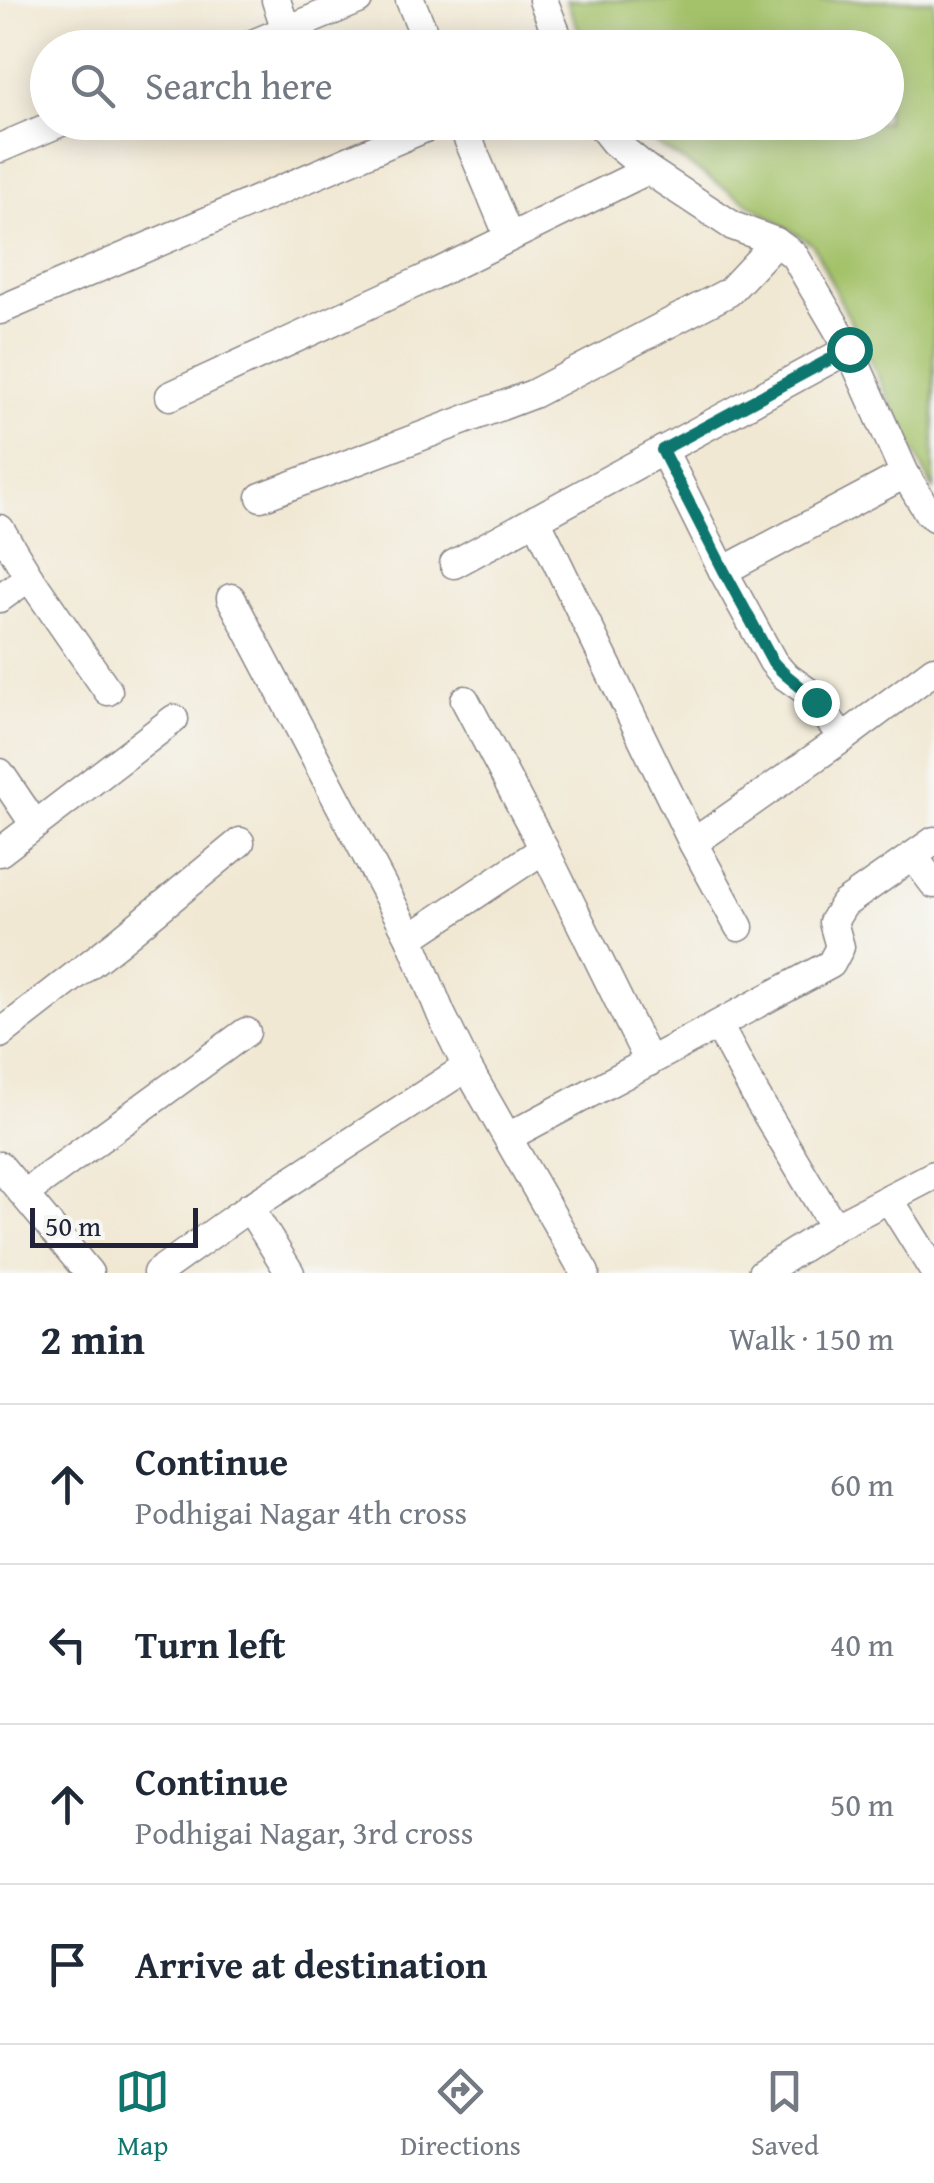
<!DOCTYPE html>
<html lang="en">
<head>
<meta charset="utf-8">
<style>
  body { margin:0; font-family:"Gentium Book Plus",serif; background:#f2f2f3; color:#1f2937 }
  .scale { position:absolute; left:30px; bottom:25px; width:168px; box-sizing:border-box; padding-left:10px; border:5px solid #22223b; border-top:0; font-size:28px; line-height:35px; white-space:nowrap; color:#22223b; -webkit-text-stroke:8px #f6f6f2; paint-order:stroke }
  .stop { position:absolute; width:30px; height:30px; margin:-22px; border:8px solid #0f766e; border-radius:50%; background:#fff }
  .stop.end { background:#0f766e; border-color:#fff; box-shadow:0 2px 10px #0008 }
  .list { margin:0; padding:0; list-style:none }
  h2 { display:flex; justify-content:space-between; align-items:center; height:130px; margin:0; padding:0 40px; font-size:42px }
  h2 small { font-size:32px; font-weight:400; color:#747a83 }
  .list li { display:grid; grid-template-columns:65px 1fr auto; gap:30px; align-items:center; box-sizing:border-box; height:160px; padding:0 40px; border-top:2px solid #e0e1e3 }
  .list b { display:block; font-size:38px; white-space:nowrap }
  .list p { margin:0; font-size:32px; white-space:nowrap; color:#747a83 }
  .list em { font-size:32px; font-style:normal; color:#747a83 }
  .icon { flex:none; width:55px; height:55px; fill:none; stroke:currentColor; stroke-width:2; stroke-linecap:round; stroke-linejoin:round }
  .map { position:relative; flex:none; width:934px; height:1273px; overflow:hidden }
  .search { position:absolute; background:#fff; box-shadow:0 5px 25px #0003; left:30px; right:30px; top:30px; height:110px; display:flex; align-items:center; gap:25px; box-sizing:border-box; padding:0 35px; border-radius:55px; color:#747a83; font-size:38px }
  .sheet { height:770px; background:#fff }
  nav { display:flex; justify-content:space-around; align-items:center; box-sizing:border-box; height:140px; border-top:2px solid #e0e1e3; background:#fff; font-size:28px; color:#747a83 }
  nav a { display:grid; justify-items:center; gap:5px }
  nav .on { color:#0f766e }
  .map>svg:first-child { display:block }
  .green { fill:#a4c26a; stroke:#637252; stroke-width:2.5 }
  .lines { fill:none; stroke-linecap:round; stroke-linejoin:round }
  .minor-casing { stroke:#8a8587; stroke-width:31 }
  .minor { stroke:#fff; stroke-width:28 }
  .route { stroke:#0f766e; stroke-width:12 }
</style>
</head>
<body>
<div class="map">
<svg width="934" height="1273" viewBox="0 0 934 1273">
  <rect width="100%" height="100%" fill="#f6f6f2"/>
  <filter id="ink" filterUnits="userSpaceOnUse"><feTurbulence type="fractalNoise" baseFrequency=".01" numOctaves="2"/><feDisplacementMap in="SourceGraphic" scale="20" xChannelSelector="R" yChannelSelector="G"/><feConvolveMatrix kernelMatrix="1 2 1 2 8 2 1 2 1" color-interpolation-filters="sRGB"/></filter>
  <filter id="wash" filterUnits="userSpaceOnUse"><feTurbulence type="fractalNoise" baseFrequency=".0048" numOctaves="4" result="noise"/><feDisplacementMap in="SourceGraphic" scale="40" xChannelSelector="R" yChannelSelector="G"/><feGaussianBlur stdDeviation="2.25" result="paint"/><feColorMatrix in="noise" values="0 0 0 0 0 0 0 0 0 0 0 0 0 0 0 0 0 1.4 0 .05"/><feComposite in="paint" operator="in"/></filter>
  <g filter="url(#wash)">
    <rect width="100%" height="100%" fill="#f1e8d3"/>
    <path class="green" d="M566,0H934V491L813,245L624,123L886,122V48L586,47Z"/>
  </g>
  <g filter="url(#ink)">
    <g class="lines">
      <g class="minor-casing">
        <g id="minor">
          <path d="M276,0L286,30"/>
          <path d="M410,0L430,48"/>
          <path d="M543,0L562,48"/>
          <path d="M243,48L358,0"/>
          <path d="M461,122L509,237"/>
          <path d="M598,122L614,142L648,170L733,226L776,242L794,255L849,349L905,474L928,512L934,517"/>
          <path d="M0,148L61,122"/>
          <path d="M0,310L439,122"/>
          <path d="M170,396L431,276L648,170"/>
          <path d="M663,450L723,571"/>
          <path d="M261,497L533,394L729,292L776,242"/>
          <path d="M536,519L693,843L739,927"/>
          <path d="M0,529L29,577L0,598"/>
          <path d="M454,564L849,349"/>
          <path d="M29,577L108,691"/>
          <path d="M231,598L410,938L441,1014L467,1067L585,1273"/>
          <path d="M465,700L544,849"/>
          <path d="M843,738L808,692L784,675L773,662L723,571L905,474"/>
          <path d="M0,773L35,825"/>
          <path d="M693,843L843,738L934,670"/>
          <path d="M0,852L174,719"/>
          <path d="M913,856L934,884"/>
          <path d="M410,938L544,849L649,1062"/>
          <path d="M718,1025L756,1096L834,1227"/>
          <path d="M0,1034L117,943L240,842"/>
          <path d="M508,1137L831,964L840,947L833,922L844,904L934,841"/>
          <path d="M0,1166L89,1273"/>
          <path d="M24,1194L246,1032"/>
          <path d="M889,1199L934,1271"/>
          <path d="M249,1207L290,1273"/>
          <path d="M157,1273L237,1216L467,1067"/>
          <path d="M762,1273L834,1227L934,1175"/>
        </g>
      </g>
      <use href="#minor" class="minor"/>
    </g>
  </g>
  <g class="lines" filter="url(#ink)">
    <path class="route" d="M816,702C804,687 786,678 773,662L724,571L662,450L849,349"/>
  </g>
</svg>
<div class="scale">50 m</div>
<div class="stop" style="left:849px;top:349px"></div>
<div class="stop end" style="left:816px;top:702px"></div>
<div class="search"><svg class="icon" aria-label="search" viewBox="0 0 24 24"><circle cx="10" cy="10" r="6"/><path d="M15 15l6 6"/></svg>Search here</div>
</div>
<section class="sheet">
<h2>2 min<small>Walk · 150 m</small></h2>
<ul class="list">
<li><svg class="icon" aria-label="ahead" viewBox="0 0 24 24"><path d="M12 20V5M6 11l6-6 6 6"/></svg><div><b>Continue</b><p>Podhigai Nagar 4th cross</p></div><em>60 m</em></li>
<li><svg class="icon" aria-label="left" viewBox="0 0 24 24"><path d="M17 20v-9H6M10 6l-5 5 5 5"/></svg><div><b>Turn left</b></div><em>40 m</em></li>
<li><svg class="icon" aria-label="ahead" viewBox="0 0 24 24"><path d="M12 20V5M6 11l6-6 6 6"/></svg><div><b>Continue</b><p>Podhigai Nagar, 3rd cross</p></div><em>50 m</em></li>
<li><svg class="icon" aria-label="arrive" viewBox="0 0 24 24"><path d="M6 21V4h12l-3 4 3 4H6"/></svg><div><b>Arrive at destination</b></div></li>
</ul>
</section>
<nav>
<a class="on"><svg class="icon" aria-label="map" viewBox="0 0 24 24"><path d="M3 6l6-2 6 2 6-2v14l-6 2-6-2-6 2zM9 4v14M15 6v14"/></svg>Map</a>
<a><svg class="icon" aria-label="directions" viewBox="0 0 24 24"><path d="M12 3l9 9-9 9-9-9zM9 14v-3h6M13 9l2 2-2 2"/></svg>Directions</a>
<a><svg class="icon" aria-label="saved" viewBox="0 0 24 24"><path d="M7 4h10v16l-5-4-5 4z"/></svg>Saved</a>
</nav>
</body>
</html>
